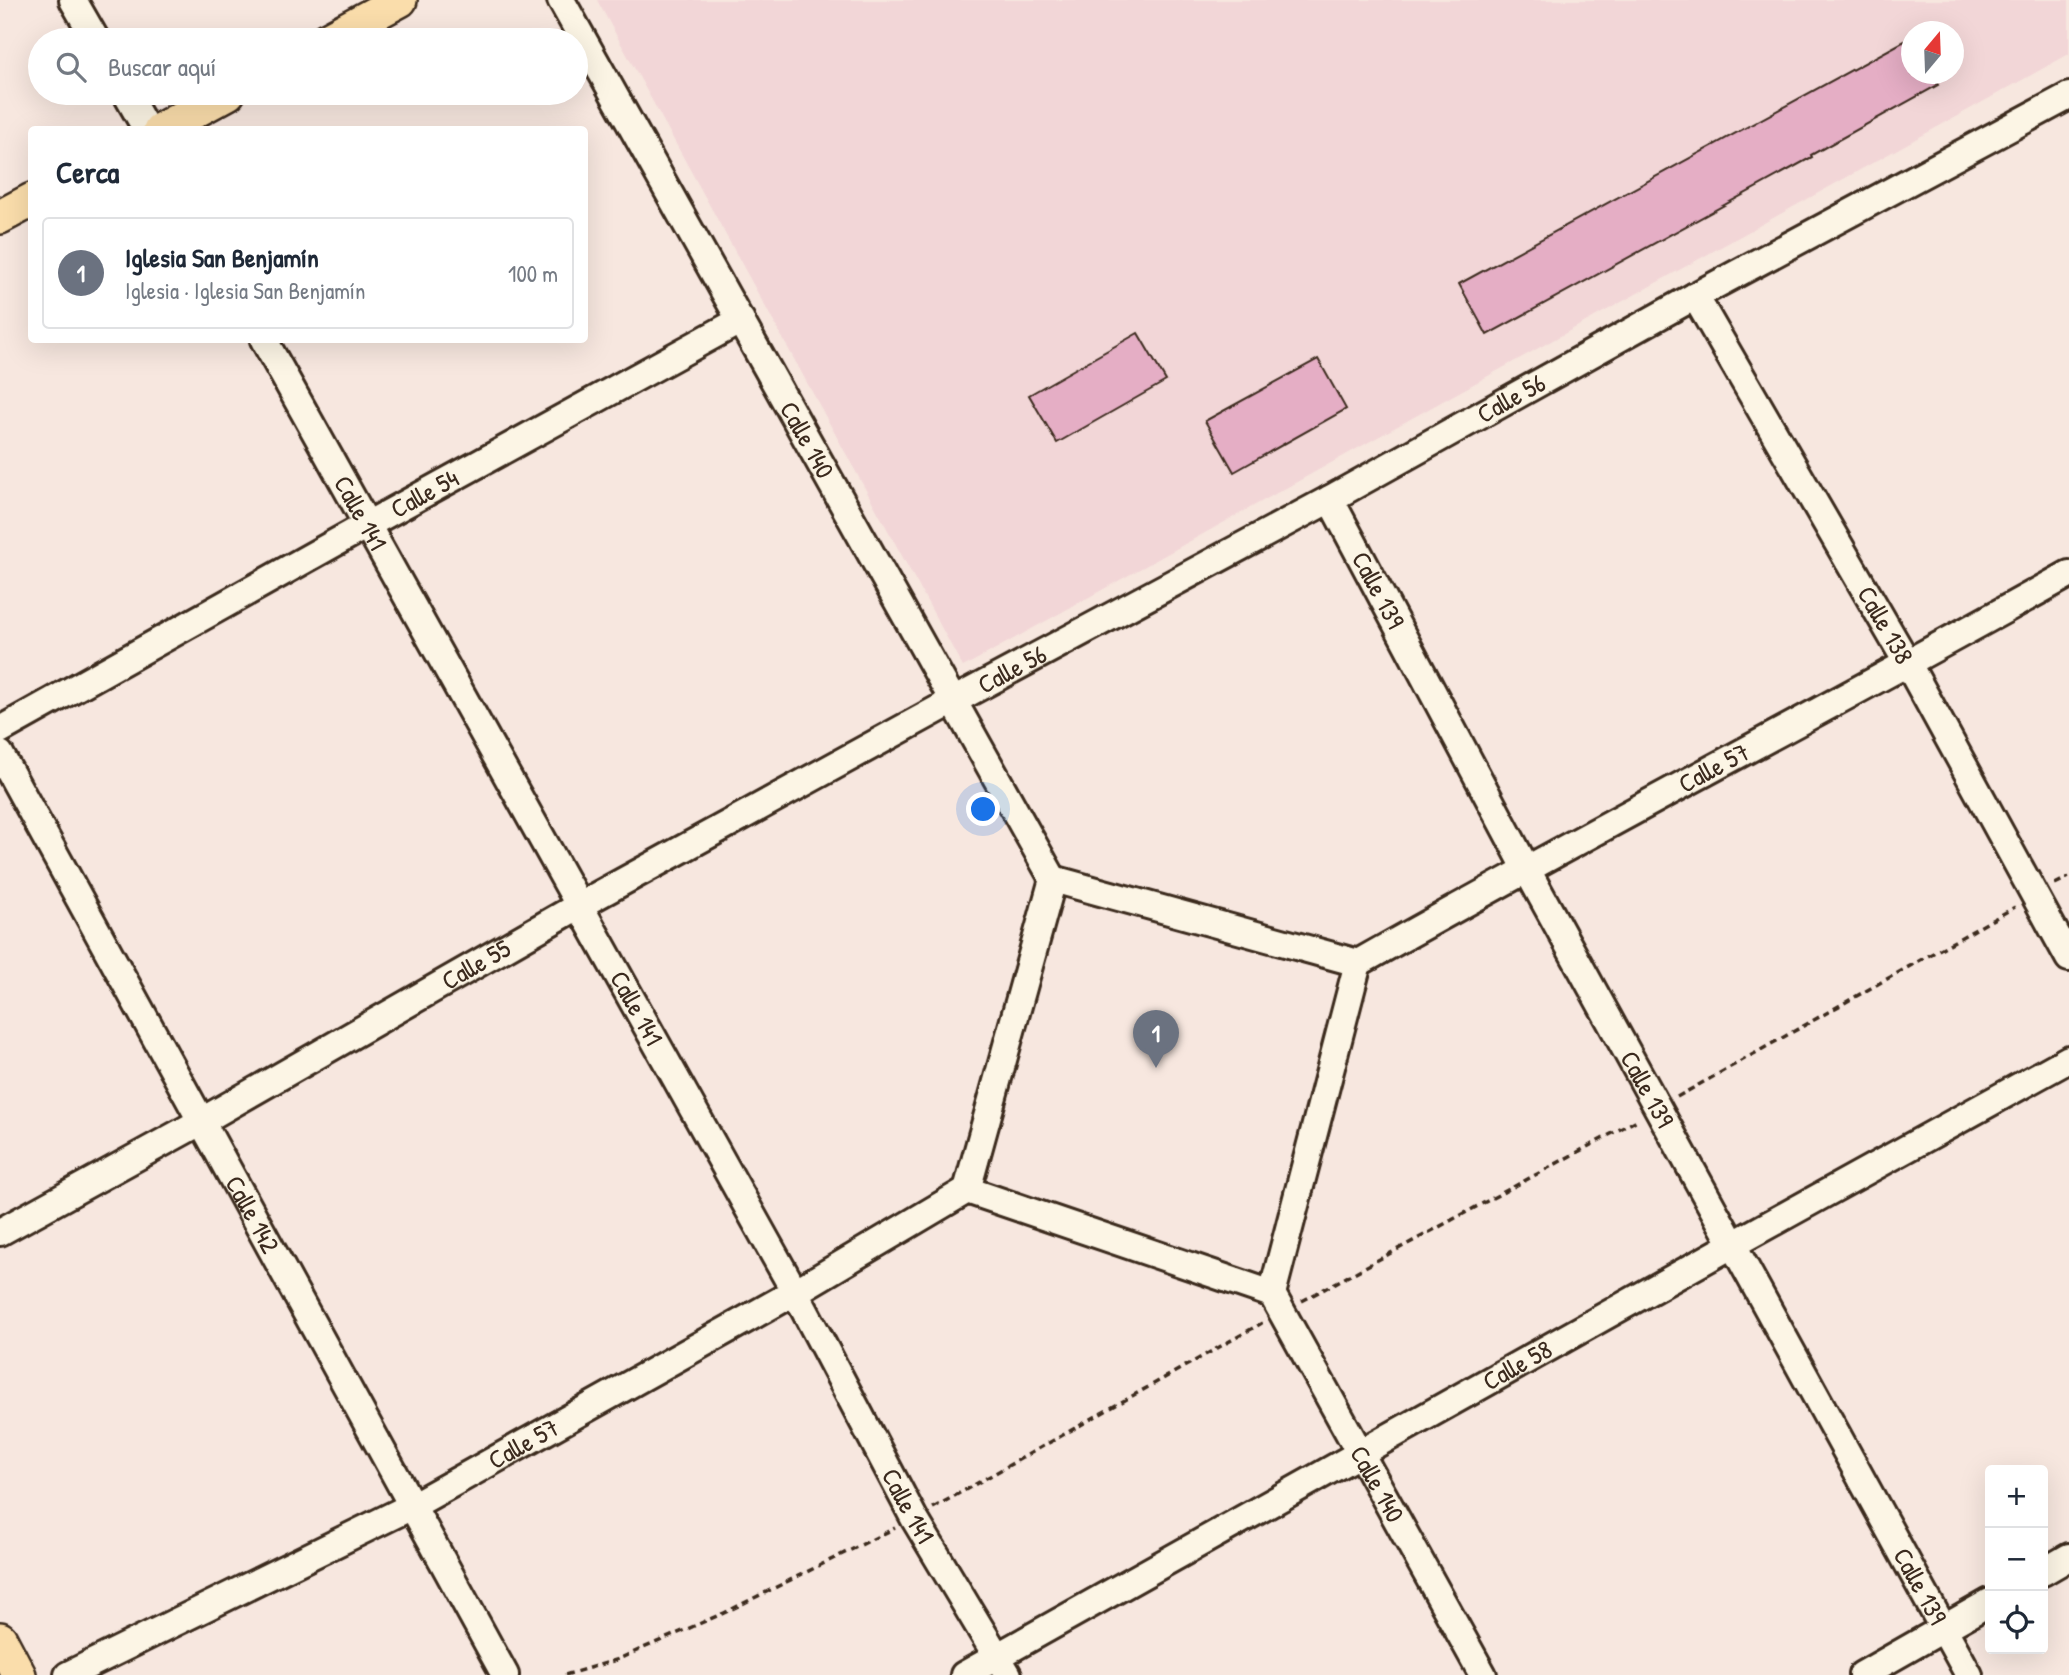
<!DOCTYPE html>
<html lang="es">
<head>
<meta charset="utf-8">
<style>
  body { margin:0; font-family:"Patrick Hand",sans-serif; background:#f2f2f3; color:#1f2937 }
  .controls { position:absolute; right:21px; bottom:21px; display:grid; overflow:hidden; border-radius:7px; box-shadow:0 7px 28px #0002 }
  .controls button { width:63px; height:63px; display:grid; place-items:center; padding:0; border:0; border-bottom:2px solid #e0e1e3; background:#fff; color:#1f2937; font:35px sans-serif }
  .compass { position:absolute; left:1901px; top:21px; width:63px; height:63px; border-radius:50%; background:#fff; box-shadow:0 7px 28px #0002; rotate:19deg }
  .you { position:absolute; left:984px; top:810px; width:24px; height:24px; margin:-18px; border:5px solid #fff; border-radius:50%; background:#1a73e8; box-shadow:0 0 0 10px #1a73e833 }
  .badge { display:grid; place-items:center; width:46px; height:46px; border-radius:50%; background:#1a73e8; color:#fff; font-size:23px; font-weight:700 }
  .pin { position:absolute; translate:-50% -58px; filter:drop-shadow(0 2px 4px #0008) }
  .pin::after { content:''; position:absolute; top:37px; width:24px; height:21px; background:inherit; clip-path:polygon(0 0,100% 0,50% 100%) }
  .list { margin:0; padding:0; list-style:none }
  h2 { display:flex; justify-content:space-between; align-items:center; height:91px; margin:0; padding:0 28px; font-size:30px }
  h2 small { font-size:23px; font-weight:400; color:#747a83 }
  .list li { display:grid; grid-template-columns:46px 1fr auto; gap:21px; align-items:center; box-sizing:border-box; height:112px; margin:0 14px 14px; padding:0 14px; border:2px solid #e0e1e3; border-radius:7px }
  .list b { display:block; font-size:26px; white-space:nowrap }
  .list p { margin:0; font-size:23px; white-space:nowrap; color:#747a83 }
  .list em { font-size:23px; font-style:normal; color:#747a83 }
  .icon { flex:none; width:38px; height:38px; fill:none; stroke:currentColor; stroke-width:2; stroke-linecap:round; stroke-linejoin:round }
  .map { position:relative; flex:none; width:2069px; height:1675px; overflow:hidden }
  .search { position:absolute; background:#fff; box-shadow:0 7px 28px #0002; left:28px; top:28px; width:560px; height:77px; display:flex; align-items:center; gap:18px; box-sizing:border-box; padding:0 24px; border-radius:38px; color:#747a83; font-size:26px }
  .panel { position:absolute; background:#fff; box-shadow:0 7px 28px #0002; left:28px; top:126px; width:560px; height:217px; border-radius:7px }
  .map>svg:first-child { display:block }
  .built { fill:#f2d6d7; fill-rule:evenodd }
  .building { fill:#e5aec5; stroke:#3b2a1e; stroke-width:2 }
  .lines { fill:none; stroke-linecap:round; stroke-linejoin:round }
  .minor-casing { stroke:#3b2a1e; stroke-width:32 }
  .major-casing { stroke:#3b2a1e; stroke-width:38 }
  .path { stroke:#3b2a1e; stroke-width:3.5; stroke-dasharray:7 5; stroke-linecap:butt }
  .minor { stroke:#fcf5e5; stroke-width:26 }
  .major { stroke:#faddab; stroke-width:33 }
  .labels { text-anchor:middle; stroke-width:5; stroke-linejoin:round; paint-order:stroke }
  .street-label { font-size:26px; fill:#3b2a1e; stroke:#fcf5e5 }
</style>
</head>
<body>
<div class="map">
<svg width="2069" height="1675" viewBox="0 0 2069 1675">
  <rect width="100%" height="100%" fill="#f7e7df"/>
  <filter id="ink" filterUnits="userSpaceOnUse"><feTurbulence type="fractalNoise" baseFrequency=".0143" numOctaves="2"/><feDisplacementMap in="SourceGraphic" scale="14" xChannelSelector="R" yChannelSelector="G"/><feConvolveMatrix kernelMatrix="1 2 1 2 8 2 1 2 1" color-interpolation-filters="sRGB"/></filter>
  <g filter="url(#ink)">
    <path class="built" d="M597,0H2069V54L963,667ZM1912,32H1954V74H1912Z"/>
    <g class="building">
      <path d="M1912,37V74H1931L1938,85L1811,155L1812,157L1487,335L1459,284Z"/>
      <path d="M1138,333L1166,381L1057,443L1029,395Z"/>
      <path d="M1318,359L1346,409L1234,472L1205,421Z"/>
    </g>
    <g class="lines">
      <g class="minor-casing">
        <g id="minor">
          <path d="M73,0L96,40"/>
          <path id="s1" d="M561,0L1053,879"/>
          <path d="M126,93L147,130"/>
          <path id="s2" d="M1695,296L1908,664L2069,958"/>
          <path id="s3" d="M264,340L795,1292L914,1518L1008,1675"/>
          <path id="s4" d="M1330,499L1526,868L1969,1675"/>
          <path id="s5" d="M0,730L367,525L741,320"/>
          <path id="s6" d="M0,754L505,1675"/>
          <path d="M1053,879L967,1190L1272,1294"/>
          <path d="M1053,879L1358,963"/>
          <path id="s7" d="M1358,963C1593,830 1833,706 2069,574"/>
          <path id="s8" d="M0,1232L202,1121L580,905L953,701L1330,499L1695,296L2069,96"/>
          <path id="s9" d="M1272,1294L1483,1675"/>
          <path d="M1272,1294L1358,963"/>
          <path d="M2043,1572L2069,1557"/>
          <path id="s10" d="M68,1675L412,1506L795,1292L967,1190"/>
          <path id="s11" d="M964,1675L1732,1245L2069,1059"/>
          <path d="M1862,1675L1990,1602"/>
        </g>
      </g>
      <g class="major-casing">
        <g id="major">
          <path d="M326,40L400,0"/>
          <path d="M160,130L228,93"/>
          <path d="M0,217L32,200"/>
          <path d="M0,1639L19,1675"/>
        </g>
      </g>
      <g class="path">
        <path d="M2055,884L2069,877"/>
        <path d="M1677,1097L2015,907"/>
        <path d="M1302,1301L1637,1120"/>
        <path d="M933,1508L1262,1323"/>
        <path d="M565,1675L616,1660L724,1613L895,1528"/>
      </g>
      <use href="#minor" class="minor"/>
      <use href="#major" class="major"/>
    </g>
  </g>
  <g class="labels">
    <g class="street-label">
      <text dy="9" stroke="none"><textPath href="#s8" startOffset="1726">Calle 56</textPath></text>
      <text dy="9" stroke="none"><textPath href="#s1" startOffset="504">Calle 140</textPath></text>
      <text dy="9" stroke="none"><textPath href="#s5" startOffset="486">Calle 54</textPath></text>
      <text dy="9" stroke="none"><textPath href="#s3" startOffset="198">Calle 141</textPath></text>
      <text dy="9" stroke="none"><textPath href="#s4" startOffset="103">Calle 139</textPath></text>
      <text dy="9" stroke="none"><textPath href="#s2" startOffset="380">Calle 138</textPath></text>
      <text dy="9" stroke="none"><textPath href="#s8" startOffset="1158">Calle 56</textPath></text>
      <text dy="9" stroke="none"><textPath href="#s7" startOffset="406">Calle 57</textPath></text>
      <text dy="9" stroke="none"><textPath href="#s8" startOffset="546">Calle 55</textPath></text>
      <text dy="9" stroke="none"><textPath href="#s3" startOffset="765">Calle 141</textPath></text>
      <text dy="9" stroke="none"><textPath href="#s4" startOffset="670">Calle 139</textPath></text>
      <text dy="9" stroke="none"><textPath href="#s6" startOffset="525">Calle 142</textPath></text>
      <text dy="9" stroke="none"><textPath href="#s11" startOffset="634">Calle 58</textPath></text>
      <text dy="9" stroke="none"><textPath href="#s10" startOffset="511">Calle 57</textPath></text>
      <text dy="9" stroke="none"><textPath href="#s9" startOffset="217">Calle 140</textPath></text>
      <text dy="9" stroke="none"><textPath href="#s3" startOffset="1332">Calle 141</textPath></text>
      <text dy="9" stroke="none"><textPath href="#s4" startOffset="1237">Calle 139</textPath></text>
    </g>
  </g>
</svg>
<div class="controls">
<button>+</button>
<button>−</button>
<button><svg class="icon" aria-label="locate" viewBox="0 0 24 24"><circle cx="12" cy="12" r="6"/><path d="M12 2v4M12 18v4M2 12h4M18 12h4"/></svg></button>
</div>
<svg class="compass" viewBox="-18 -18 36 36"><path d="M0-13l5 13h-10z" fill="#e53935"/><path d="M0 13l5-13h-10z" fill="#747a83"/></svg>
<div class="you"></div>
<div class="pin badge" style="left:1156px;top:1068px;background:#6b7280">1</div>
<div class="search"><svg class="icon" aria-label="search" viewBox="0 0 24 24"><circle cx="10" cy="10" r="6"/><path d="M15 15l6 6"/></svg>Buscar aquí</div>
<section class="panel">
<h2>Cerca<small></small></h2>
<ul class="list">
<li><span class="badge" style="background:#6b7280">1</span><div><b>Iglesia San Benjamín</b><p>Iglesia · Iglesia San Benjamín</p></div><em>100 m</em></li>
</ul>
</section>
</div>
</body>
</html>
